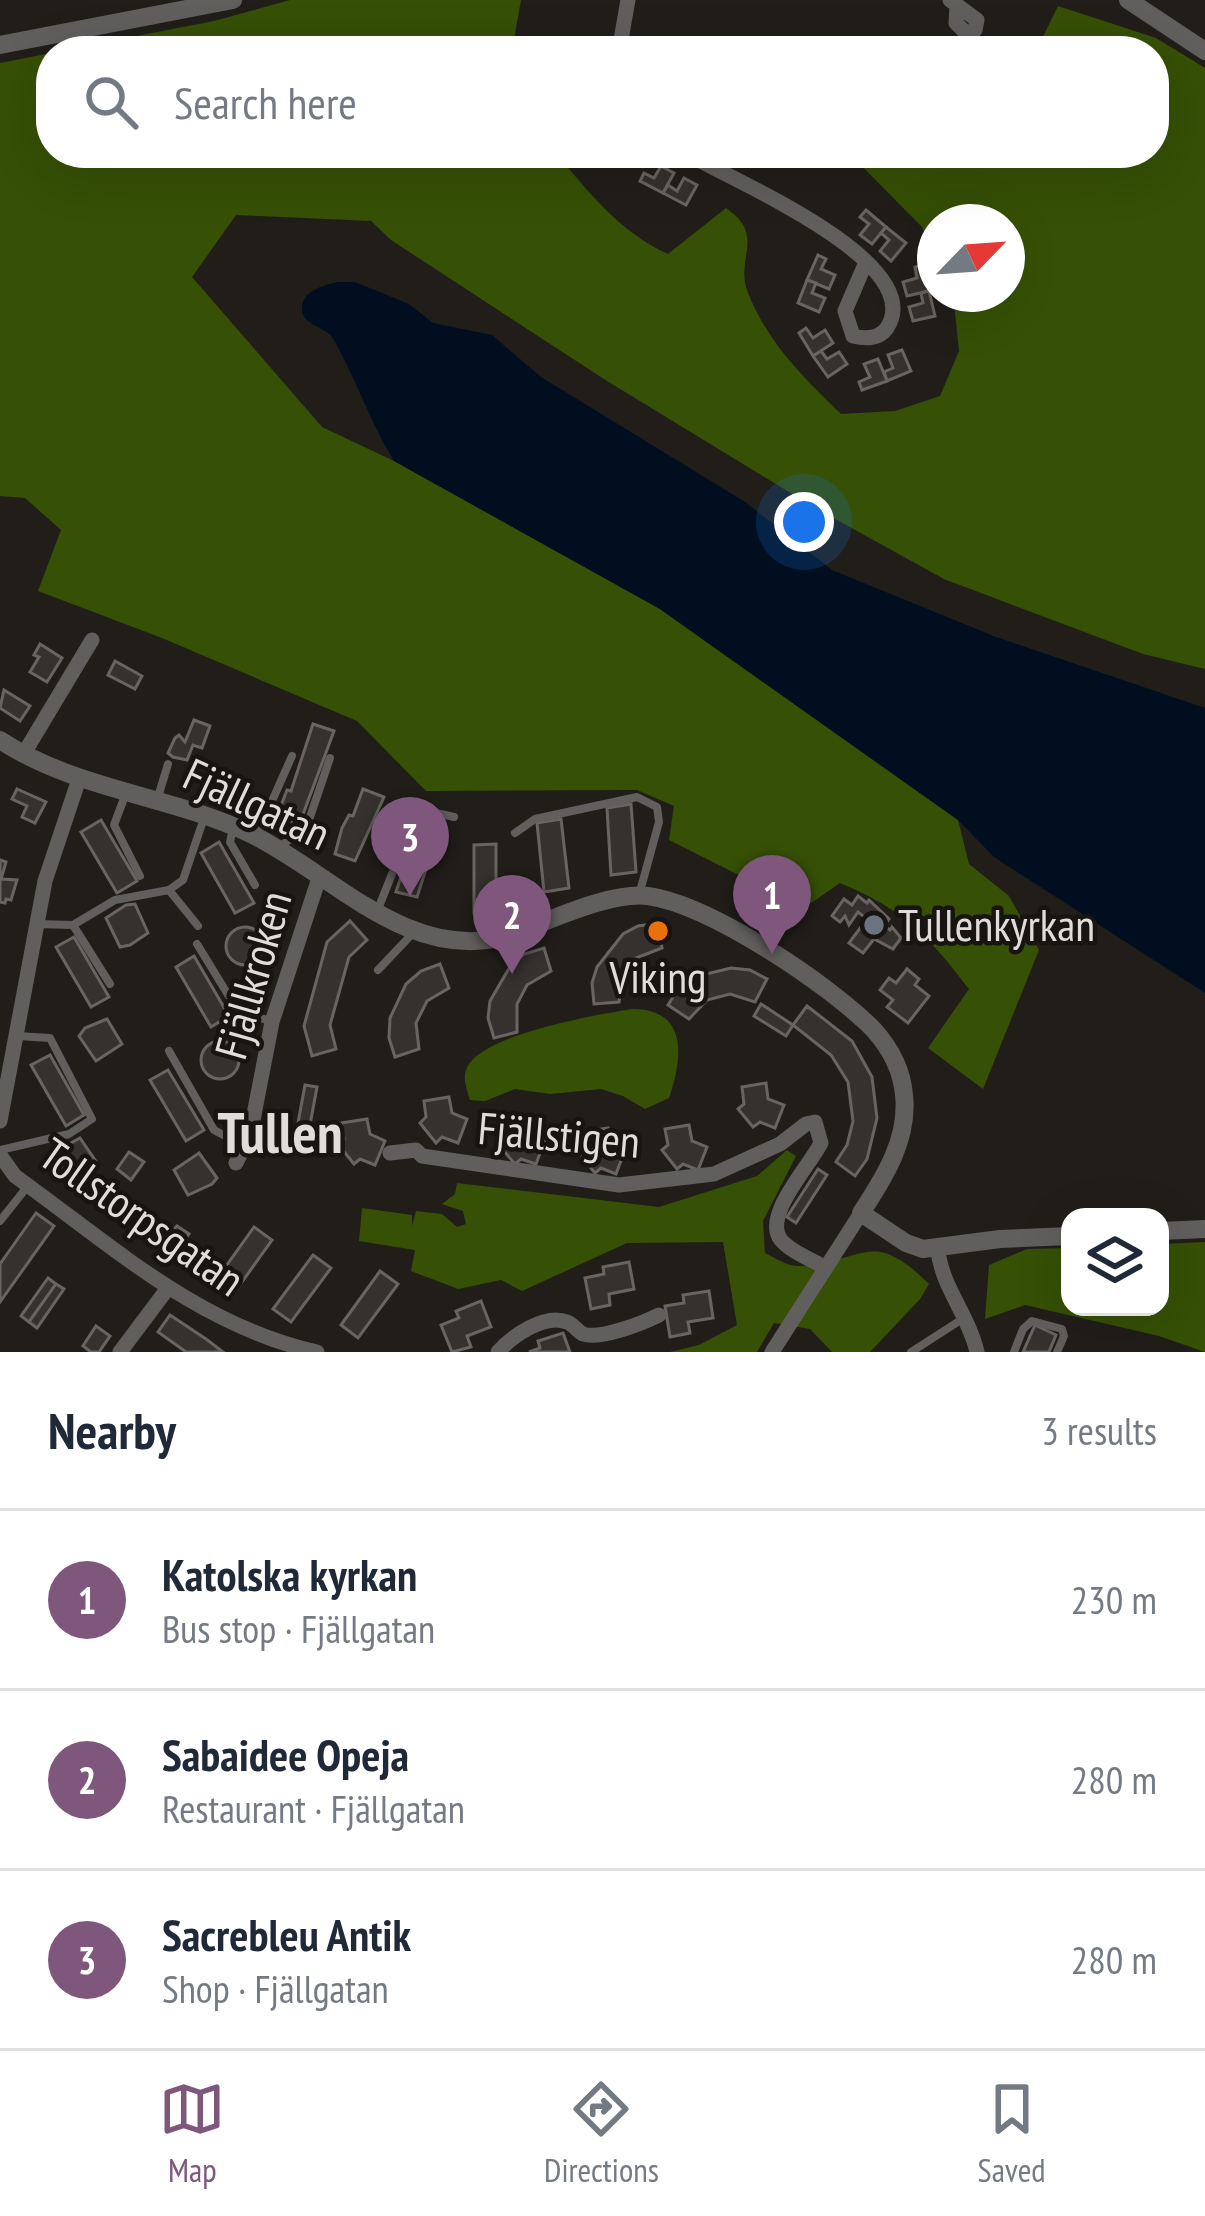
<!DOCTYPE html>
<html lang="en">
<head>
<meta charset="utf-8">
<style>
  body { margin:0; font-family:"PT Sans Narrow",sans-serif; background:#f6f6f7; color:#1f2937 }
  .controls { position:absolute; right:36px; bottom:36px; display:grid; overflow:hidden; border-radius:24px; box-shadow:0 12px 48px #0002 }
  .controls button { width:108px; height:108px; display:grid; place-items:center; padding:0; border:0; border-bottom:3px solid #e0e1e3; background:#fff; color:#1f2937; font:60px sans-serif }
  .compass { position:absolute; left:917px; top:204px; width:108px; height:108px; border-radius:50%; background:#fff; box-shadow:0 12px 48px #0002; rotate:65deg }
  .you { position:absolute; left:804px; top:522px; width:42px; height:42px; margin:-30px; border:9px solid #fff; border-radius:50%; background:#1a73e8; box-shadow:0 0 0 18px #1a73e833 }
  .badge { display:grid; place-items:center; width:78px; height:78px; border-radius:50%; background:#7f577c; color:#fff; font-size:39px; font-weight:700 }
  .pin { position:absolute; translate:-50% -99px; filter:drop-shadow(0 3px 6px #0008) }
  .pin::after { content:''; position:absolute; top:63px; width:42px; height:36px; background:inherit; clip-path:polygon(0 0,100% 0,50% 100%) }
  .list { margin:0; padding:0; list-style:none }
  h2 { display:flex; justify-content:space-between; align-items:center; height:156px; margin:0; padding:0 48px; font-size:51px }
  h2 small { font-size:39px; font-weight:400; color:#747a83 }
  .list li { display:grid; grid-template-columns:78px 1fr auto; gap:36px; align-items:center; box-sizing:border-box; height:180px; padding:0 48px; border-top:3px solid #e0e1e3 }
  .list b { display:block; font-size:45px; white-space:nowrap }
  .list p { margin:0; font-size:39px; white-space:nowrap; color:#747a83 }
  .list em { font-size:39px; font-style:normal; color:#747a83 }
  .icon { flex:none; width:66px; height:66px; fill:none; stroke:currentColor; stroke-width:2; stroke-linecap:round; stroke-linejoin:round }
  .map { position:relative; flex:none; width:1205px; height:1352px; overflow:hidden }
  .search { position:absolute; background:#fff; box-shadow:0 12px 48px #0002; left:36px; right:36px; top:36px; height:132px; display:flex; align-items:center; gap:30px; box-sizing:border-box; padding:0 42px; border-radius:48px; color:#747a83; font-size:45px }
  .sheet { height:696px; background:#fff }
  nav { display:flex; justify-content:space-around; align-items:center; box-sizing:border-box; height:168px; border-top:3px solid #e0e1e3; background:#fff; font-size:33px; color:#747a83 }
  nav a { display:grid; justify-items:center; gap:6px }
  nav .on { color:#7f577c }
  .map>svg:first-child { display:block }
  .green { fill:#365005 }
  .water { fill:#000e20 }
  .building { fill:#35312e; stroke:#696461; stroke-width:3 }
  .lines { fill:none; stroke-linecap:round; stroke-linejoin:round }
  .service { stroke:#605f5d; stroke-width:8 }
  .minor { stroke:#605f5d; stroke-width:15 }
  .tertiary { stroke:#605f5d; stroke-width:18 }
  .worship-dot { fill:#6b7280; stroke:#181411; stroke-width:4.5 }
  .food-dot { fill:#e8710a; stroke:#181411; stroke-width:4.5 }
  .labels { text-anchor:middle; stroke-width:9; stroke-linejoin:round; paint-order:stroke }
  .street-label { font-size:45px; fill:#dfddda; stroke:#181411 }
  .poi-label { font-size:45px; fill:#dfddda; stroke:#181411; text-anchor:start }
  .district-label { font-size:57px; font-weight:bold; fill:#dfddda; stroke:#181411 }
</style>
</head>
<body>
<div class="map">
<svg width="1205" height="1352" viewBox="0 0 1205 1352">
  <rect width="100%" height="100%" fill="#211e1a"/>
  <g class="green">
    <path d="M290,0H521L514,39L518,51H60L214,21Z"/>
    <path d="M1058,6L1156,38L1205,68V669L1143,654L944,579L817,509L607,381L391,240L371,221L236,215L192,277L322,427L394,461L660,609L958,820L969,864L1009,896L1039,950L983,1089L928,1048L969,989C927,934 904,910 840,883L804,908L669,840L674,806L637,790L426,791L357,721L162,638L38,591L61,530L25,498L0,496V63L51,53V153H556C589,193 620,232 668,254L726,208C767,236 734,258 748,293C768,343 803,377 841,414L895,411L940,396L959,351L953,294H1007V222H935V254L922,227L849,153H1154V51H1036Z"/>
    <path d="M632,1009C690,1009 682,1060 669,1098L645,1109L623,1096L601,1089L550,1094L515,1089L485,1101L470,1100C466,1087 461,1076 469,1064C490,1033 595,1015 632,1009Z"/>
    <path d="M787,1150L796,1156L763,1221L765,1253C775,1258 789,1267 800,1266C865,1263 870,1226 929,1284L920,1299L870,1352H832L810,1329L774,1323L757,1352H670L699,1345L737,1325L723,1242L627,1243L522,1291L501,1280L458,1289L411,1271L415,1250L359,1241L362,1208L412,1215V1226L416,1211L442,1214L457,1227L466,1224L463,1211L442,1204L455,1194L457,1183L659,1207L757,1176Z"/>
    <path d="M1205,1242V1352L1159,1336L1025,1305L985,1319L989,1265L1027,1249L1070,1248V1307H1160V1244Z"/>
  </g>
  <path class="water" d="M337,282H355L409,304L433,323L492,335L541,377L745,502L832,570L996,637L1205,708V993L994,857L958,820L660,609L394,461C370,422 356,379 334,340C327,326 302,326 302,309C302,290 323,286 337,282Z"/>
  <g class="building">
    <path d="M661,166L674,173L663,193L640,181L644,173L654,178Z"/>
    <path d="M684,178L697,185L686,205L663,193L668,185L677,191Z"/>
    <path d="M866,210L886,227L872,244L860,235L869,224L860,217Z"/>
    <path d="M886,227L906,243L891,261L880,251L889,240L881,233Z"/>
    <path d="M818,255L826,259L821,269L835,275L829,289L807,280Z"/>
    <path d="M923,265L929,291L907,296L903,282L917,278L915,267Z"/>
    <path d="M807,280L816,283L812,293L825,298L819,312L798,303Z"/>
    <path d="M929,291L935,316L913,321L909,307L923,303L921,293Z"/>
    <path d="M806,328L813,338L825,330L833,343L813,356L799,333Z"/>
    <path d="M902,350L911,371L887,381L884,372L893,368L888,355Z"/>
    <path d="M821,351L827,359L839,352L847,364L828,377L813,356Z"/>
    <path d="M878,359L887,381L862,390L859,382L870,377L864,364Z"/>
    <path d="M40,644L62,658L47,682L30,672L39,657L34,655Z"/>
    <path d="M115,661L142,676L135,689L108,675Z"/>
    <path d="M4,690L30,706L20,721L0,708Z"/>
    <path d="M194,720L210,726L202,748L193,745L187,760L173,757L168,753L175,738L179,735L185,742Z"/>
    <path d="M313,724L334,731L299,825L278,818L279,811L287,790L291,791Z"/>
    <path d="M17,789L46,802L35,823L22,817L27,806L12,799Z"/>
    <path d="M363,789L384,797L355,861L335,854L342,828L349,815L353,816Z"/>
    <path d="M631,804L636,872L611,875L607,808Z"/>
    <path d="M561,819L569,888L544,892L537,823Z"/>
    <path d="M101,820L137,881L117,893L81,832Z"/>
    <path d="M418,824L439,829L417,897L396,892Z"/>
    <path d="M219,842L254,903L235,913L201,853Z"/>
    <path d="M496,844V912L474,913V845Z"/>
    <path d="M0,860L6,862L1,879L17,880L11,900L6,899L5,903L0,902Z"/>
    <path d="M858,896L867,903L869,900L889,919L884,926L890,930L892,927L901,938L893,949L874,939L863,953L849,943L867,919L858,912L849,925L845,916L840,922L832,916L844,899L852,905Z"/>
    <path d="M135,904L148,933L130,945L120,947L106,918L126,905Z"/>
    <path d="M350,921L367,940L349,957L330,1025L336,1049L312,1056L304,1026L327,942Z"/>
    <path d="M659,923L662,948L636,958L623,974L619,1002L594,1004L592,983L597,967L623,934L638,926Z"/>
    <circle cx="245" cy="946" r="19"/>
    <path d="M74,937L109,997L91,1007L56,947Z"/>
    <path d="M544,948L551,971L527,985L517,1004V1032L494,1038L488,1018L490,1001L511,965L524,954Z"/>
    <path d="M194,956L229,1016L211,1027L176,967Z"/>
    <path d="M440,964L449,988L427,1001L416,1023L419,1049L395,1057L389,1038L390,1018L406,984L421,971Z"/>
    <path d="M731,968L750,970L767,979L755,1002L730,994L707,1000L689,1019L668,1005L678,989L694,977Z"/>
    <path d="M907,969L919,979L915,985L929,996L908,1023L887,1007L893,1000L880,990L889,978L896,983Z"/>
    <path d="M761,1004L793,1025L786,1036L754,1016Z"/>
    <path d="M807,1006L852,1041L872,1077L877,1118L867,1159L855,1176L836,1162L847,1145L853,1121L848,1082L831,1055L793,1025Z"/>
    <path d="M107,1019L122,1044L96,1061L79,1036L85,1028Z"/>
    <circle cx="220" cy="1060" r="19"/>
    <path d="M50,1055L84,1115L66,1126L31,1065Z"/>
    <path d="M168,1070L204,1130L186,1141L150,1080Z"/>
    <path d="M766,1083L768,1099L784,1105L775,1128L760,1122L753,1127L738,1109L744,1104L742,1087Z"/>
    <path d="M305,1085L317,1087L305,1152L293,1150Z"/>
    <path d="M449,1097L452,1113L467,1119L458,1143L442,1137L436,1143L420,1123L426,1117L424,1101Z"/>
    <path d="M528,1118L530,1134L545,1140L536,1164L521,1159L515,1164L498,1144L504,1139L502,1122Z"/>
    <path d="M367,1119L370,1134L385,1141L375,1165L360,1159L354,1164L338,1144L344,1139L341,1123Z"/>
    <path d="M689,1125L692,1141L707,1147L698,1170L683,1164L677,1169L662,1150L668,1145L665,1129Z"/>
    <path d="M608,1128L610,1144L625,1150L616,1174L601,1168L595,1173L579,1153L584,1148L582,1132Z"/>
    <path d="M80,1138L97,1163L78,1178L68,1180L55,1152Z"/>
    <path d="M129,1152L144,1162L131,1180L117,1169Z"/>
    <path d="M199,1153L217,1178L212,1184L188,1195L174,1170Z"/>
    <path d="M818,1169L827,1175L796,1223L787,1217Z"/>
    <path d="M36,1213L54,1226L0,1302V1264Z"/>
    <path d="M177,1226L189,1234L180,1247L175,1245L171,1252L159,1244Z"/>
    <path d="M254,1227L272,1240L232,1296L214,1283Z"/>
    <path d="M313,1255L331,1268L291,1322L273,1309Z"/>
    <path d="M629,1262L634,1289L609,1294L610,1305L591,1309L585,1278L604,1274L603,1267Z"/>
    <path d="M380,1271L398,1284L358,1338L341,1325Z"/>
    <path d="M48,1278L56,1284L29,1322L21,1316Z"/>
    <path d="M56,1284L64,1289L37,1328L29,1322Z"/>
    <path d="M709,1291L713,1318L688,1322L690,1333L670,1337L665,1306L684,1303L683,1295Z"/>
    <path d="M481,1301L491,1327L467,1336L471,1347L452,1352L441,1325L459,1318L456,1311Z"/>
    <path d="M170,1315L206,1339L223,1352H186L158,1332Z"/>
    <path d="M1035,1325L1056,1335L1049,1352H1023Z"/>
    <path d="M96,1326L110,1336L99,1352H91L83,1346Z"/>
    <path d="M563,1333L570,1352H529L540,1348L538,1341Z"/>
  </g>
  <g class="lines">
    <g class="service">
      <path d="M126,793L114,825L140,876"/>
      <path d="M158,797L168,764"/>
      <path d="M233,828L230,842L255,885"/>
      <path d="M515,833L535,819L637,797L657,807L659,822L639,895"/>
      <path d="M257,835L292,756"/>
      <path d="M277,848L306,829L330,758"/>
      <path d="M169,890L198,926"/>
      <path d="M378,909L418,809L454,817"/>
      <path d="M37,924L73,925L110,984"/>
      <path d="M73,925L115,900L169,890L183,880L205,815"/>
      <path d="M197,944L238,1011L270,1021"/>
      <path d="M378,970L413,933"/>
      <path d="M169,1051L214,1130L244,1146"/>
      <path d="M0,1150L69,1134L92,1119L50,1038L18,1036"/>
      <path d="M0,1221L27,1187"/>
      <path d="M911,1352L964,1318"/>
      <path d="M1014,1352L1023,1329L1032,1321L1062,1329L1064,1336L1057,1352"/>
    </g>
    <g class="minor">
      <path d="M950,0L977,20L975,30L968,35L956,23L957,6"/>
      <path d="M619,51L628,0"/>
      <path d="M686,153C726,178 930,261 887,328C879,339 865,339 853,336L845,311L866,262"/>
      <path d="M23,755L92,640"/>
      <path d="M0,1121L45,881L79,779"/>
      <path d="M390,1153L416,1150L422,1156L619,1185L714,1174L780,1144L806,1124L815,1122L821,1143C809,1167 762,1216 781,1240C791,1252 811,1259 824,1267"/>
      <path d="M0,1155L15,1176C111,1245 199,1326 317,1352"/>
      <path d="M236,1163L250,1135L272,1022L320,875"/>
      <path d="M938,1250C941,1285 969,1316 977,1352"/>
      <path d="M120,1352L168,1288"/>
      <path d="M498,1352C512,1336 545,1313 567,1322C573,1324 577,1331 583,1334C600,1340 643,1323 659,1315"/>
      <path d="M772,1352L861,1213"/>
    </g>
    <g class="tertiary">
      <path d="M1128,0L1205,51"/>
      <path d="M0,45L233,0"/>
      <path d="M0,740C76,790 169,795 251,834C331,873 404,959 500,938C540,926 606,891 648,896C711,905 830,985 874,1030C890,1048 902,1071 904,1095C909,1139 884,1178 861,1213L906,1243L923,1249L1000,1239L1070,1236"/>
      <path d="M1160,1231L1205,1229"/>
    </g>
  </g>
  <circle class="worship-dot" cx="874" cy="925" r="12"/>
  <circle class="food-dot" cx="658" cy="931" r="12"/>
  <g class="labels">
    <g class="street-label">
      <text transform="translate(257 804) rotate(25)" y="16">Fjällgatan</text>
      <text transform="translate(253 975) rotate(-74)" y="16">Fjällkroken</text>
      <text transform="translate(559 1135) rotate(5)" y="16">Fjällstigen</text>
      <text transform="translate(142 1217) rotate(35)" y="16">Tollstorpsgatan</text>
    </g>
    <g class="poi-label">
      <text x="898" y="941">Tullenkyrkan</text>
      <text x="658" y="993" text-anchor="middle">Viking</text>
    </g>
    <g class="district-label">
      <text x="280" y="1153">Tullen</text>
    </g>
  </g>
</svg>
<div class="controls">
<button><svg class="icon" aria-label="layers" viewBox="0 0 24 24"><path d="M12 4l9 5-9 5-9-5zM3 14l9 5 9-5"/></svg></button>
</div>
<svg class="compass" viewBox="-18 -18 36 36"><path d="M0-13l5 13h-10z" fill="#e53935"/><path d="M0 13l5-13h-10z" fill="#747a83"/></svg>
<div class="you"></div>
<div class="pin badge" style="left:772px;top:954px">1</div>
<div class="pin badge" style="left:512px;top:974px">2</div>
<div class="pin badge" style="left:410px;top:896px">3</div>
<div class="search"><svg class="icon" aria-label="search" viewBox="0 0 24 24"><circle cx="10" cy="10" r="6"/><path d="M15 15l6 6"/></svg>Search here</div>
</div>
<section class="sheet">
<h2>Nearby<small>3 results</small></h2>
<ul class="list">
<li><span class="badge">1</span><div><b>Katolska kyrkan</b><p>Bus stop · Fjällgatan</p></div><em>230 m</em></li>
<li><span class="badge">2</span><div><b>Sabaidee Opeja</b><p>Restaurant · Fjällgatan</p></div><em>280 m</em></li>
<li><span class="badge">3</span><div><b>Sacrebleu Antik</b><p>Shop · Fjällgatan</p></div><em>280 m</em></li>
</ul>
</section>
<nav>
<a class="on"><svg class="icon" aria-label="map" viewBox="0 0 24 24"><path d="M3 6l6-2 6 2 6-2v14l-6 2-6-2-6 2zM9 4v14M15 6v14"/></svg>Map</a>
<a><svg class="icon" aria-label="directions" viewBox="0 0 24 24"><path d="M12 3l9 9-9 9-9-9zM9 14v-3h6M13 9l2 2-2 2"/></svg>Directions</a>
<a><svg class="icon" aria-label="saved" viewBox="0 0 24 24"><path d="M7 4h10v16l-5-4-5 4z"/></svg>Saved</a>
</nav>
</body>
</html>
